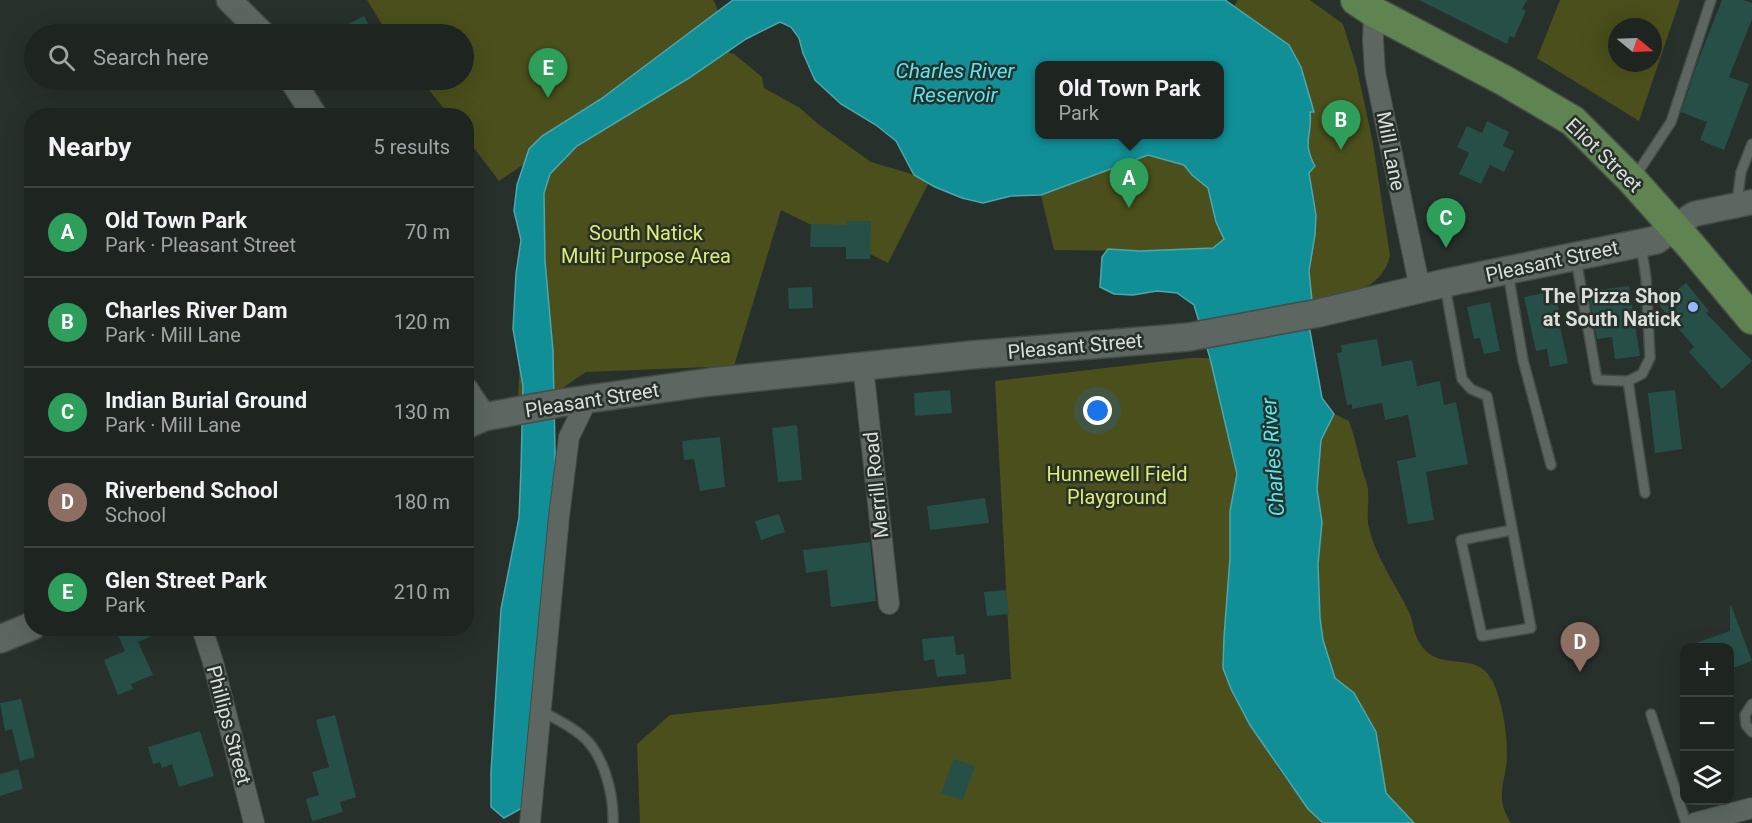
<!DOCTYPE html>
<html lang="en">
<head>
<meta charset="utf-8">
<style>
  body { margin:0; font-family:Roboto,sans-serif; background:#262c29; color:#f1f3f6 }
  .controls { position:absolute; right:18px; bottom:18px; display:grid; overflow:hidden; border-radius:12px; box-shadow:0 6px 24px #0002 }
  .controls button { width:54px; height:54px; display:grid; place-items:center; padding:0; border:0; border-bottom:2px solid #3c413e; background:#1e2420; color:#f1f3f6; font:30px sans-serif }
  .compass { position:absolute; left:1608px; top:18px; width:54px; height:54px; border-radius:50%; background:#1e2420; box-shadow:0 6px 24px #0002; rotate:109deg }
  .you { position:absolute; left:1098px; top:411px; width:21px; height:21px; margin:-15px; border:4px solid #fff; border-radius:50%; background:#1a73e8; box-shadow:0 0 0 9px #1a73e833 }
  .badge { display:grid; place-items:center; width:39px; height:39px; border-radius:50%; background:#97b6fd; color:#fff; font-size:20px; font-weight:700 }
  .pin { position:absolute; translate:-50% -50px; filter:drop-shadow(0 2px 3px #0008) }
  .pin::after { content:''; position:absolute; top:32px; width:21px; height:18px; background:inherit; clip-path:polygon(0 0,100% 0,50% 100%) }
  .popup { position:absolute; left:1035px; top:61px; width:189px; height:78px; box-sizing:border-box; display:grid; place-content:center; border-radius:12px; background:#1e2420; filter:drop-shadow(0 2px 4px #0005); font-size:20px; white-space:nowrap; color:#a1a4a5 }
  .popup b { font-size:22px; color:#f1f3f6 }
  .popup::after { content:''; position:absolute; left:50%; top:100%; margin-left:-12px; border:12px solid transparent; border-top-color:#1e2420 }
  .list { margin:0; padding:0; list-style:none }
  h2 { display:flex; justify-content:space-between; align-items:center; height:78px; margin:0; padding:0 24px; font-size:26px }
  h2 small { font-size:20px; font-weight:400; color:#a1a4a5 }
  .list li { display:grid; grid-template-columns:39px 1fr auto; gap:18px; align-items:center; box-sizing:border-box; height:90px; padding:0 24px; border-top:2px solid #3c413e }
  .list b { display:block; font-size:22px; white-space:nowrap }
  .list p { margin:0; font-size:20px; white-space:nowrap; color:#a1a4a5 }
  .list em { font-size:20px; font-style:normal; color:#a1a4a5 }
  .icon { flex:none; width:33px; height:33px; fill:none; stroke:currentColor; stroke-width:2; stroke-linecap:round; stroke-linejoin:round }
  .map { position:relative; flex:none; width:1752px; height:823px; overflow:hidden }
  .search { position:absolute; background:#1e2420; box-shadow:0 6px 24px #0002; left:24px; top:24px; width:450px; height:66px; display:flex; align-items:center; gap:15px; box-sizing:border-box; padding:0 21px; border-radius:33px; color:#a1a4a5; font-size:22px }
  .panel { position:absolute; background:#1e2420; box-shadow:0 6px 24px #0002; left:24px; top:108px; width:450px; height:528px; border-radius:24px }
  .map>svg:first-child { display:block }
  .green { fill:#4a4f1b; fill-rule:evenodd }
  .water { fill:#108f97; stroke:#4da7ac; stroke-width:1.5; fill-rule:evenodd }
  .building { fill:#254f47 }
  .lines { fill:none; stroke-linecap:round; stroke-linejoin:round }
  .service-casing { stroke:#454c47; stroke-width:12 }
  .minor-casing { stroke:#454c47; stroke-width:22 }
  .tertiary-casing { stroke:#454c47; stroke-width:27 }
  .secondary-casing { stroke:#454c47; stroke-width:30 }
  .primary-casing { stroke:#454c47; stroke-width:33 }
  .service { stroke:#5d6661; stroke-width:9 }
  .minor { stroke:#5d6661; stroke-width:20 }
  .tertiary { stroke:#5d6661; stroke-width:24 }
  .secondary { stroke:#5d6661; stroke-width:27 }
  .primary { stroke:#5f8452; stroke-width:30 }
  .poi-dot { fill:#97b6fd; stroke:#28302b; stroke-width:2 }
  .labels { text-anchor:middle; stroke-width:5; stroke-linejoin:round; paint-order:stroke }
  .street-label { font-size:20px; fill:#dadfdc; stroke:#28302b }
  .park-label { font-size:20px; fill:#deed6e; stroke:#28302b }
  .poi-label { font-size:20px; font-weight:bold; fill:#dadfdc; stroke:#28302b; text-anchor:end }
  .water-label { font-size:21px; font-style:italic; fill:#56e7f1; stroke:#28302b }
</style>
</head>
<body>
<div class="map">
<svg width="1752" height="823" viewBox="0 0 1752 823">
  <rect width="100%" height="100%" fill="#28302b"/>
  <g class="green">
    <path d="M367,0H713L716,5L726,47L731,54L733,53L762,77L764,88L800,108L818,124L871,162L908,173L929,182L888,263L781,210L734,366L586,372L517,419L530,160L499,181L467,139L466,116L449,115L421,80H464V34H388Z"/>
    <path d="M1238,0H1310L1343,24L1357,69L1373,143L1390,256C1381,293 1343,294 1312,301L1309,271L1315,235L1316,215L1309,173L1315,166C1301,141 1313,136 1310,112L1314,111L1301,67L1288,45L1234,6Z"/>
    <path d="M1560,0H1680L1639,121L1537,58ZM1617,27H1653V63H1617Z"/>
    <path d="M1148,155L1184,165L1192,175L1208,188L1216,222L1224,238L1213,248L1140,251L1054,250L1041,195Z"/>
    <path d="M1191,358H1210L1237,474L1230,511V558L1224,637L1278,768L1308,809L1323,823H640L637,744L670,715L1011,679L995,381Z"/>
    <path d="M1334,414L1349,421C1355,437 1358,453 1362,469C1364,476 1368,484 1368,491C1369,502 1367,513 1368,523C1374,555 1394,581 1408,610C1413,619 1413,631 1418,640C1437,677 1476,646 1493,682C1502,702 1507,730 1507,753C1507,782 1493,795 1511,823H1414L1386,793L1376,732L1354,693L1335,678L1323,640L1320,618L1318,564L1322,522L1317,489L1321,441Z"/>
  </g>
  <path class="water" d="M733,0H1225L1289,45L1301,67L1314,112H1310C1313,136 1301,140 1315,166L1309,173L1316,215L1315,235L1309,271L1312,301L1310,331L1322,398L1334,414L1321,440L1317,489L1322,522L1318,564L1320,618L1323,640L1335,678L1354,693L1376,732L1386,793L1414,823H1323L1308,809L1250,725L1231,689L1223,668L1224,637L1230,558V511L1237,474L1210,358L1194,305L1177,293L1157,291L1133,295L1114,294L1100,287L1102,257L1108,249L1140,251L1213,248L1224,239L1216,222L1208,188L1192,175L1184,165L1148,155L1041,195L1011,196L983,203L962,198L935,187L914,175L896,141L876,125L841,104L815,80L803,53L799,38L791,27L780,22L746,39L689,78L577,146L550,174L544,193L545,261L553,351L556,500L522,808L504,818L491,807V772L501,609L519,518L521,469L523,386L513,329L516,274L521,240L514,211L517,185L529,149L542,136L601,99ZM1039,65H1219V134H1039Z"/>
  <g class="building">
    <path d="M1419,0H1527L1522,9L1526,11L1514,38L1510,36L1507,44Z"/>
    <path d="M1722,0H1743L1752,3V19L1729,77L1749,84L1724,150L1700,140L1707,122L1681,112L1698,61Z"/>
    <path d="M364,16L371,30L363,34H329Z"/>
    <path d="M1487,121L1509,132L1503,146L1514,151L1504,172L1490,165L1481,184L1459,174L1469,153L1457,147L1467,126L1482,133Z"/>
    <path d="M847,221H871L870,259H846V247H810L811,224L847,225Z"/>
    <path d="M1686,283L1709,311L1706,313L1752,361L1722,389L1689,352L1694,347L1659,305Z"/>
    <path d="M1629,286L1640,356L1615,359L1612,337L1597,339L1588,291Z"/>
    <path d="M812,287L813,308L789,309L788,288Z"/>
    <path d="M1549,292L1551,303L1557,302L1561,318H1558L1568,363L1550,367L1547,349L1536,351L1524,297Z"/>
    <path d="M1490,302L1500,351L1484,354L1480,338L1474,339L1467,307Z"/>
    <path d="M1377,339L1382,366L1412,360L1417,386L1440,381L1444,405L1456,402L1468,464L1426,472L1434,520L1408,524L1397,461L1416,457L1408,415L1385,420L1382,403L1352,409V404L1347,405L1337,353L1342,352L1341,345Z"/>
    <path d="M950,390L952,413L915,416L914,393Z"/>
    <path d="M1675,390L1682,449L1655,453L1648,393Z"/>
    <path d="M797,425L802,480L778,482L772,428Z"/>
    <path d="M720,437L725,487L700,491L694,459L684,460L682,441Z"/>
    <path d="M985,498L989,523L930,530L927,506Z"/>
    <path d="M779,514L785,532L761,540L755,521Z"/>
    <path d="M870,542L876,601L831,607L827,570L806,573L803,550Z"/>
    <path d="M1006,590L1009,614L987,616L984,592Z"/>
    <path d="M1731,605L1752,661L1730,669V648H1690V645L1730,631V606Z"/>
    <path d="M115,628H170L138,642L153,675L131,684L133,689L118,695L104,660L125,651Z"/>
    <path d="M954,636L956,655L964,654L966,674L937,677L934,659L924,661L922,639Z"/>
    <path d="M21,699L35,757L20,761L12,729L5,731L0,703Z"/>
    <path d="M335,715L356,797L340,802L343,812L312,821L306,799L319,795L312,772L329,767L316,720Z"/>
    <path d="M200,731L214,776L179,787L172,764L162,768L160,762L153,764L148,747Z"/>
    <path d="M954,759L975,766L963,800L941,793Z"/>
    <path d="M18,769L23,789L0,796V774Z"/>
  </g>
  <g class="lines">
    <g class="service-casing">
      <g id="service">
        <path d="M1634,178L1671,122L1711,0"/>
        <path d="M1737,202L1741,172L1752,144"/>
        <path d="M1576,259L1597,380L1628,381L1642,374L1650,358L1646,278L1641,245"/>
        <path d="M1508,273L1523,360L1551,465"/>
        <path d="M1445,286L1462,379L1471,389L1487,396L1531,628L1482,636L1461,540L1512,530"/>
        <path d="M1628,381L1645,493"/>
        <path d="M1752,704L1745,715L1746,725L1752,732"/>
        <path d="M541,711C554,718 569,725 581,735C604,753 614,795 613,823"/>
        <path d="M1651,714L1686,823"/>
      </g>
    </g>
    <g class="minor-casing">
      <g id="minor">
        <path d="M1374,12L1373,40L1375,72L1420,289"/>
        <path d="M863,366L889,604"/>
        <path d="M202,628L213,662L254,823"/>
        <path d="M530,823L559,517L569,437L587,400"/>
        <path d="M1695,823L1752,808"/>
      </g>
    </g>
    <g class="tertiary-casing">
      <g id="tertiary">
        <path d="M229,0L263,34"/>
        <path d="M292,80L315,116"/>
        <path d="M1674,227L1694,214L1752,202"/>
        <path d="M466,390L484,417"/>
      </g>
    </g>
    <g class="secondary-casing">
      <g id="secondary">
        <path d="M466,425L484,417L560,403L710,382L971,355L1189,337L1319,313L1445,283L1656,240L1674,227"/>
        <path d="M0,639L32,626"/>
      </g>
    </g>
    <g class="primary-casing">
      <path id="primary" d="M1356,0L1374,12L1505,81L1573,121L1632,180L1691,246L1752,319"/>
    </g>
    <use href="#service" class="service"/>
    <use href="#minor" class="minor"/>
    <use href="#tertiary" class="tertiary"/>
    <use href="#secondary" class="secondary"/>
    <use href="#primary" class="primary"/>
  </g>
  <circle class="poi-dot" cx="1693" cy="307" r="6"/>
  <g class="labels">
    <g class="street-label">
      <text transform="translate(1391 151) rotate(79)" y="7">Mill Lane</text>
      <text transform="translate(1604 155) rotate(44)" y="7">Eliot Street</text>
      <text transform="translate(1552 261) rotate(-12)" y="7">Pleasant Street</text>
      <text transform="translate(1075 346) rotate(-5)" y="7">Pleasant Street</text>
      <text transform="translate(592 400) rotate(-9)" y="7">Pleasant Street</text>
      <text transform="translate(876 485) rotate(-96)" y="7">Merrill Road</text>
      <text transform="translate(229 725) rotate(75)" y="7">Phillips Street</text>
    </g>
    <g class="park-label">
      <text x="646" y="240">South Natick<tspan x="646" dy="23">Multi Purpose Area</tspan></text>
      <text x="1117" y="481">Hunnewell Field<tspan x="1117" dy="23">Playground</tspan></text>
    </g>
    <g class="poi-label">
      <text x="1681" y="303">The Pizza Shop<tspan x="1681" dy="23">at South Natick</tspan></text>
    </g>
    <g class="water-label">
      <text x="955" y="78">Charles River<tspan x="955" dy="24">Reservoir</tspan></text>
      <text transform="translate(1273 457) rotate(-94)" y="7">Charles River</text>
    </g>
  </g>
</svg>
<div class="controls">
<button>+</button>
<button>−</button>
<button><svg class="icon" aria-label="layers" viewBox="0 0 24 24"><path d="M12 4l9 5-9 5-9-5zM3 14l9 5 9-5"/></svg></button>
</div>
<svg class="compass" viewBox="-18 -18 36 36"><path d="M0-13l5 13h-10z" fill="#e53935"/><path d="M0 13l5-13h-10z" fill="#a1a4a5"/></svg>
<div class="you"></div>
<div class="pin badge" style="left:1129px;top:208px;background:#2e9e5b">A</div>
<div class="popup"><b>Old Town Park</b>Park</div>
<div class="pin badge" style="left:1341px;top:150px;background:#2e9e5b">B</div>
<div class="pin badge" style="left:1446px;top:248px;background:#2e9e5b">C</div>
<div class="pin badge" style="left:1580px;top:672px;background:#8d6e63">D</div>
<div class="pin badge" style="left:548px;top:98px;background:#2e9e5b">E</div>
<div class="search"><svg class="icon" aria-label="search" viewBox="0 0 24 24"><circle cx="10" cy="10" r="6"/><path d="M15 15l6 6"/></svg>Search here</div>
<section class="panel">
<h2>Nearby<small>5 results</small></h2>
<ul class="list">
<li><span class="badge" style="background:#2e9e5b">A</span><div><b>Old Town Park</b><p>Park · Pleasant Street</p></div><em>70 m</em></li>
<li><span class="badge" style="background:#2e9e5b">B</span><div><b>Charles River Dam</b><p>Park · Mill Lane</p></div><em>120 m</em></li>
<li><span class="badge" style="background:#2e9e5b">C</span><div><b>Indian Burial Ground</b><p>Park · Mill Lane</p></div><em>130 m</em></li>
<li><span class="badge" style="background:#8d6e63">D</span><div><b>Riverbend School</b><p>School</p></div><em>180 m</em></li>
<li><span class="badge" style="background:#2e9e5b">E</span><div><b>Glen Street Park</b><p>Park</p></div><em>210 m</em></li>
</ul>
</section>
</div>
</body>
</html>
